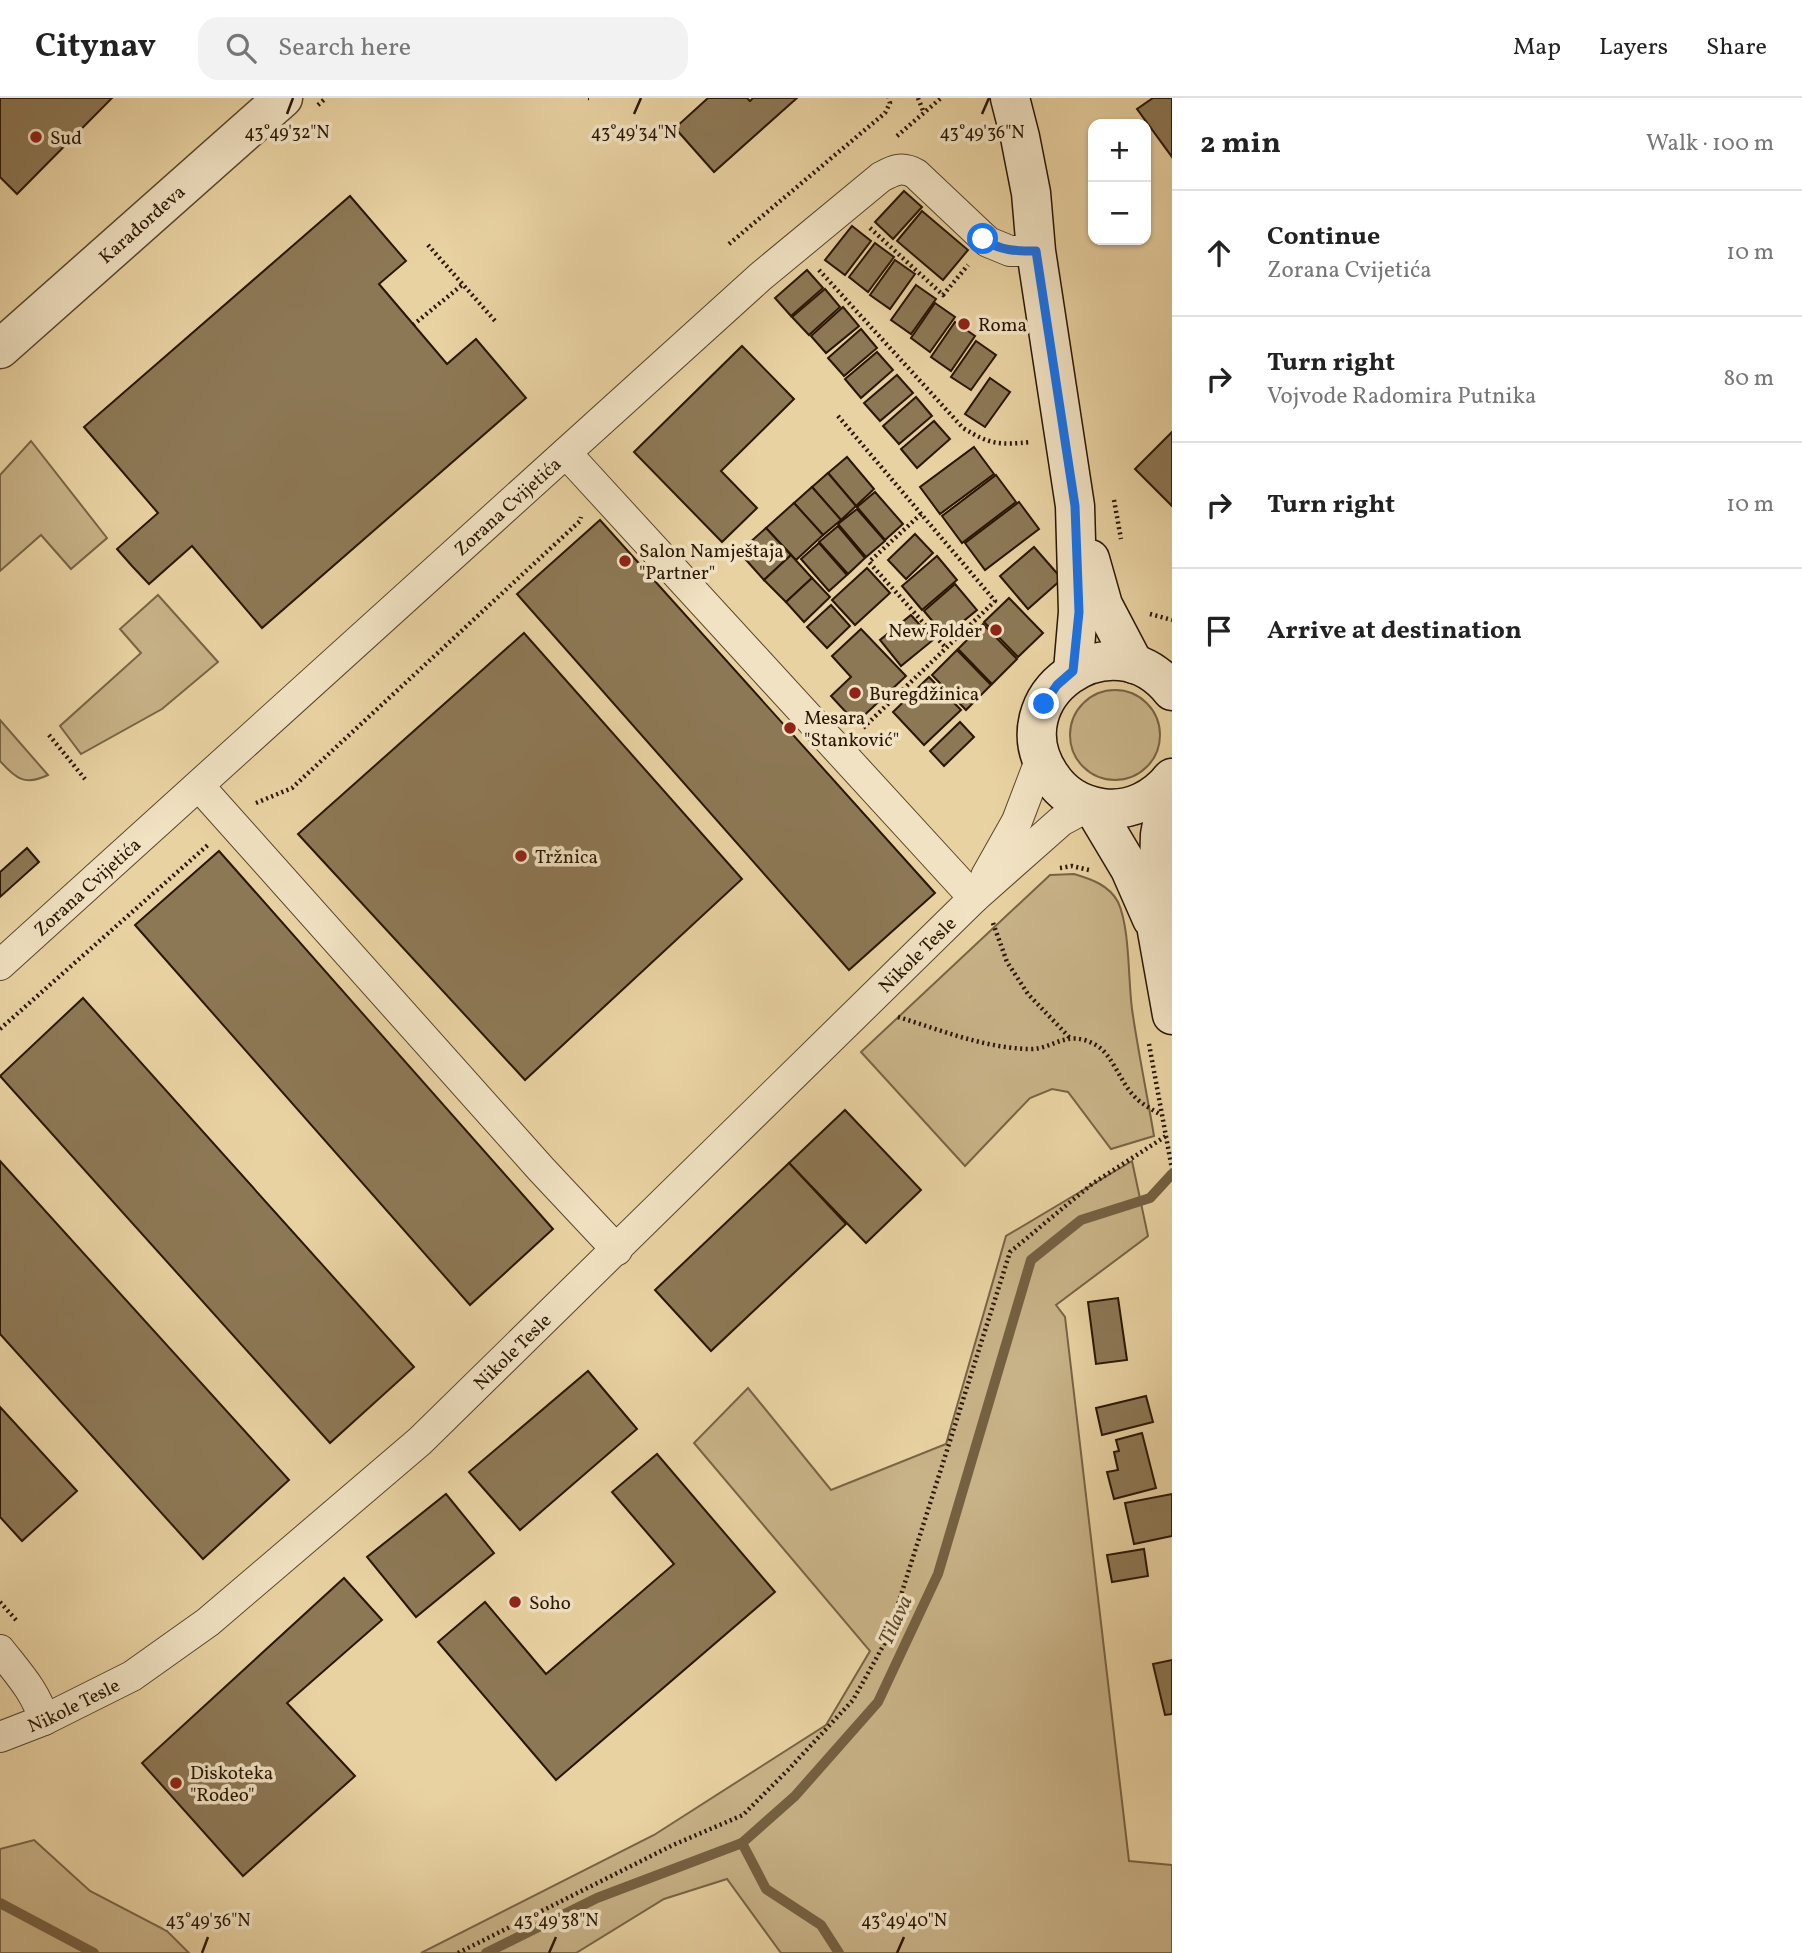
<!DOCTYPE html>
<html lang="en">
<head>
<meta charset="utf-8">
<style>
  body { margin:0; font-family:Vollkorn,serif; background:#f2f2f2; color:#222 }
  .controls { position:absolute; right:21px; top:21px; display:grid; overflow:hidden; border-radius:14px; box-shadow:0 2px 5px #0004 }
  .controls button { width:63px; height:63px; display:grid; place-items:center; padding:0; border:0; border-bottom:2px solid #e0e0e0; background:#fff; color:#222; font:35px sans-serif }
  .stop { position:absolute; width:21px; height:21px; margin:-16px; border:5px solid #1a73e8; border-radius:50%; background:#fff }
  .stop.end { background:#1a73e8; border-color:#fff; box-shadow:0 2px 7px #0008 }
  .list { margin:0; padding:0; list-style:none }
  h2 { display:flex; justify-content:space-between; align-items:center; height:91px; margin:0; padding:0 28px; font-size:30px }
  h2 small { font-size:23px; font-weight:400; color:#767676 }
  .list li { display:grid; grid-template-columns:46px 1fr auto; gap:21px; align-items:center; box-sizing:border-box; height:126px; padding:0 28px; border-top:2px solid #e0e0e0 }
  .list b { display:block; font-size:26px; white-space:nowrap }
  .list p { margin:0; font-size:23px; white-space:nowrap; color:#767676 }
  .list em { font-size:23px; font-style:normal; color:#767676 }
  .icon { flex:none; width:38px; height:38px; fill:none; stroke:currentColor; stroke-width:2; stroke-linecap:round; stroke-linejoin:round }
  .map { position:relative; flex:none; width:1172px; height:1855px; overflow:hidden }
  header { display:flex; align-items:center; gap:42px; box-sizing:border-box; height:98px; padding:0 35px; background:#fff; border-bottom:2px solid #e0e0e0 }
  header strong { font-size:33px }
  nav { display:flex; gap:38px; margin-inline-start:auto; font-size:24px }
  .search { width:490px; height:63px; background:#f2f2f2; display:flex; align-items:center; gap:18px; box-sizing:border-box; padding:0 24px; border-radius:21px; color:#767676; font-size:26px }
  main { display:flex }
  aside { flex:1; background:#fff }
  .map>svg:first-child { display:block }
  .green { fill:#c8b287; stroke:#786444; stroke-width:2 }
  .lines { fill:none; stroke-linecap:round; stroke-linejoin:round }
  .stream { stroke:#756041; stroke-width:10 }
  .building { fill:#8d7855; stroke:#291601; stroke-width:2 }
  .minor-casing { stroke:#594529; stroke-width:32 }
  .tertiary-casing { stroke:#594529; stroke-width:41 }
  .secondary-casing { stroke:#291601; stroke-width:41 }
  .path { stroke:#291601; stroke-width:4.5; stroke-dasharray:2 3.5; stroke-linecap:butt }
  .minor { stroke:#f1e2c3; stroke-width:30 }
  .tertiary { stroke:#f1e2c3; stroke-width:38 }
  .secondary { stroke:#f1e2c3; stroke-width:38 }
  .route { stroke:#1a73e8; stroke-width:9 }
  .ticks { fill:none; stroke:#291601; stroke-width:2.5 }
  .poi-dot { fill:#8f2418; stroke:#f1e2c3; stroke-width:2.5 }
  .labels { text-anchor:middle; stroke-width:7; stroke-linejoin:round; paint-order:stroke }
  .poi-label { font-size:19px; fill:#291601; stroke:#f1e2c3; text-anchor:start }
  .street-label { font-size:19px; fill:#291601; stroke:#f1e2c3 }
  .water-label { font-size:21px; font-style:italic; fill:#5c482b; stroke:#f1e2c3 }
  .ticks-label { font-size:18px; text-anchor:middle; fill:#291601; stroke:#f1e2c3; stroke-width:7; stroke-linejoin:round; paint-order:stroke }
</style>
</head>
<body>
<header>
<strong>Citynav</strong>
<div class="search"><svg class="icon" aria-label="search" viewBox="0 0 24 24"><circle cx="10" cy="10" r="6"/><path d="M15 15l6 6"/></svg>Search here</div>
<nav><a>Map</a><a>Layers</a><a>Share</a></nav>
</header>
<main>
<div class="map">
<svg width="1172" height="1855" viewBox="0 0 1172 1855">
  <rect width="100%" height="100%" fill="#e9d2a2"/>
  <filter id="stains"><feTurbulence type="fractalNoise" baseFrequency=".00286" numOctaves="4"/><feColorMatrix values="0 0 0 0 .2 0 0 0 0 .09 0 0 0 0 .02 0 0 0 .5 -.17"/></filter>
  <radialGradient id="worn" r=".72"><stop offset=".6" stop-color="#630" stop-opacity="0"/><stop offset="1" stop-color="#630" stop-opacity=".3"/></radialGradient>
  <g class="green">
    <path d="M31,343L107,440L71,471L41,437L0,473V377Z"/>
    <path d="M158,497L218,564L162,611L81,656L60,628L141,555L120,531Z"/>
    <circle cx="1115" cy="637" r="45"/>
    <path d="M0,622L48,677C25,688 16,681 0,663Z"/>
    <path d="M1074,776C1091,781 1109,787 1118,804C1130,830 1128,881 1132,911C1138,953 1147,996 1154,1038L1111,1051L1068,994L1052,991L1030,1000L965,1068L861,954L1050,777Z"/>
    <path d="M1132,1063L1148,1138L1056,1207L1065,1219L1129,1763L1172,1767V1855H781L727,1781L664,1801L576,1855H421L654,1737L826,1627L870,1553L694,1345L748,1290L831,1392L946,1346L1006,1138Z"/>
    <path d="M34,1742L90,1793L167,1833L189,1855H0V1751Z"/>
  </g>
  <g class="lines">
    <g class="stream">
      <path d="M742,1745L766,1791L821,1827L839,1855"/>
      <path d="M0,1805L94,1855"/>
      <path d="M486,1855L597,1800L742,1745L795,1698L878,1604L938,1476L1031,1162L1081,1122L1150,1100L1172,1076"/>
    </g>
  </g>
  <g class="building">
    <path d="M0,0H112L17,96L0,79Z"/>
    <path d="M708,0H747L750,3L753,0H797L714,74L675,30Z"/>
    <path d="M1153,0H1172V59L1137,11Z"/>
    <path d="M904,93L922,109L893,141L875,124Z"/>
    <path d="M350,98L406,163L379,186L447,266L476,241L526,300L262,530L192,448L149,486L132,468L117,451L158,415L84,329Z"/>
    <path d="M922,113L968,152L943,182L897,143Z"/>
    <path d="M852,128L871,143L845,177L825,162Z"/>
    <path d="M875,145L894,159L868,194L849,179Z"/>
    <path d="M895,162L915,176L890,211L870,197Z"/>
    <path d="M807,172L823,190L791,218L775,200Z"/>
    <path d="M916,187L936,201L911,236L891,222Z"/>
    <path d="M825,191L840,209L809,237L792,219Z"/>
    <path d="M935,205L955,219L930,254L911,240Z"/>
    <path d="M843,209L859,228L826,255L811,238Z"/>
    <path d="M955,224L975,238L951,273L931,259Z"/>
    <path d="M861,231L877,250L844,278L828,260Z"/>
    <path d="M976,243L996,257L971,292L951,279Z"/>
    <path d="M742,248L794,301L721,373L757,410L722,444L634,354Z"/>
    <path d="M877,254L893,272L861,300L845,281Z"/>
    <path d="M897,277L913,295L880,323L864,305Z"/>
    <path d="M990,280L1010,294L985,329L965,316Z"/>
    <path d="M916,299L932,318L899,346L883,328Z"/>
    <path d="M934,323L950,341L917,370L901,351Z"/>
    <path d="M1172,334V408L1135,371Z"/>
    <path d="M974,349L994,376L940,416L920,389Z"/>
    <path d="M847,359L874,391L856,408L828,375Z"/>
    <path d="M828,375L856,408L841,422L812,389Z"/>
    <path d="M996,377L1016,404L962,445L942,418Z"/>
    <path d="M812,389L841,422L823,437L794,405Z"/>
    <path d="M875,394L903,426L885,442L857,409Z"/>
    <path d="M1019,404L1039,431L985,472L965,445Z"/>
    <path d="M794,405L823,437L796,462L766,430Z"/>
    <path d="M857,411L885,443L866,459L838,426Z"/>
    <path d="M600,422L935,795L849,872L517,496Z"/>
    <path d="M838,428L865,460L848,476L819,444Z"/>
    <path d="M766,430L791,457L764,482L739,454Z"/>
    <path d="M915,436L933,455L906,481L888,462Z"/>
    <path d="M819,445L847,477L829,493L801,461Z"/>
    <path d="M1034,449L1062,481L1028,511L1000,478Z"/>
    <path d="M791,457L812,480L786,504L764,482Z"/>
    <path d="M937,458L957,482L922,512L902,488Z"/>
    <path d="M867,470L890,495L855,527L832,502Z"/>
    <path d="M812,480L830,499L804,524L786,504Z"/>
    <path d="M955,486L977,512L945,538L924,513Z"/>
    <path d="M1009,500L1043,535L1018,559L984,524Z"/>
    <path d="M831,507L850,528L827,550L807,529Z"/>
    <path d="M911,517L933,542L901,568L880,542Z"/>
    <path d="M983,526L1017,561L992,586L958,551Z"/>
    <path d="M861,531L906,578L856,625L831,598L851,579L832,558Z"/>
    <path d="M524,535L742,781L525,982L298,736Z"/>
    <path d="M957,552L991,587L966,612L932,577Z"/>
    <path d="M929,579L961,612L924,647L893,614Z"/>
    <path d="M960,624L974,639L944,668L930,653Z"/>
    <path d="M27,750L39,764L0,799V774Z"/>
    <path d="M219,753L553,1131L470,1207L135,827Z"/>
    <path d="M83,900L414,1269L330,1345L0,978Z"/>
    <path d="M845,1012L921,1092L866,1145L789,1065Z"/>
    <path d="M0,1063L289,1382L203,1461L0,1236Z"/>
    <path d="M789,1065L846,1126L711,1253L655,1192Z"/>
    <path d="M1118,1200L1127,1262L1096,1266L1088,1204Z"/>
    <path d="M588,1273L637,1331L520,1432L469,1374Z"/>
    <path d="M1146,1298L1153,1324L1102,1337L1096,1310Z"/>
    <path d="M0,1309L77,1393L22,1443L0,1419Z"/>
    <path d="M1142,1335L1156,1390L1114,1401L1107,1374L1118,1372L1114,1354L1119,1353L1116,1342Z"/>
    <path d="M657,1356L775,1494L556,1682L438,1544L485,1504L546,1576L674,1466L612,1394Z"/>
    <path d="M446,1396L494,1455L416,1519L367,1459Z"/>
    <path d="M1172,1396V1438L1134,1446L1125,1405Z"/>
    <path d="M1144,1451L1148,1478L1112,1484L1107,1457Z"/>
    <path d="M344,1480L382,1522L287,1605L355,1678L243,1778L142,1665Z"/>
    <path d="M1172,1562V1616L1165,1617L1153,1566Z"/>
  </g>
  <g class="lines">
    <g class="minor-casing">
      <g id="minor">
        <path d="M566,355L974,800"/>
        <path d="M199,688L541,1071L617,1152"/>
        <path d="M986,778L1017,723L1041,660"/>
        <path id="s1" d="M0,867L760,179L881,79C894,72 902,68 916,76L988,144L1010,153H1036"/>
        <path d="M0,1552C18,1575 36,1594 44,1622"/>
        <path id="s2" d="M0,1639L44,1622L132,1578L208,1524L420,1343L974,800L1061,723L1089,708"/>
      </g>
    </g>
    <g class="tertiary-casing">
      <g id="tertiary">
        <path id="s3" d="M0,251L283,0"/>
      </g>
    </g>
    <g class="secondary-casing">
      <g id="secondary">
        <path d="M1010,0L1020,39L1031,95L1036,153L1075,408L1078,514L1073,573"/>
        <path d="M1090,461L1103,507L1134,566"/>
        <path d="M1172,593C1112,517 998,599 1050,677C1062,696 1080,707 1102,710C1130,714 1155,701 1172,680"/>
        <path d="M1170,682L1160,737L1157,833L1172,917"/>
        <path d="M1093,709L1130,771L1152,821"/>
      </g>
    </g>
    <g class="path">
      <path d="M588,0H589"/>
      <path d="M918,0L924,15"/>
      <path d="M318,7L326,0"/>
      <path d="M897,38L941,0"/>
      <path d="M870,130L943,197L968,167"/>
      <path d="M729,146L885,15L890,5L888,0"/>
      <path d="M428,147L496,224"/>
      <path d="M819,172L963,330C991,347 999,347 1031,344"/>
      <path d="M413,227L462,187"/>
      <path d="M838,318L995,503L863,630"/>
      <path d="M1114,402L1121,441"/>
      <path d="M921,416L869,464L946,550"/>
      <path d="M1150,516L1172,522"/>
      <path d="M49,637L85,681"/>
      <path d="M256,705L292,690L580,423L581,419"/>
      <path d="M1060,770L1072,768L1089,772"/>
      <path d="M993,825L1007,864L1028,896L1070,940"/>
      <path d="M898,919C941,932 984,950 1029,951C1053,952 1066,930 1096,947C1113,957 1120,984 1134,998C1141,1006 1152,1011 1161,1017"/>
      <path d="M0,931L209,746"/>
      <path d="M1149,946L1172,1071"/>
      <path d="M0,1504L17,1523"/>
      <path d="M458,1855L673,1747L743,1717L788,1672L853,1602L887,1541L1010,1154L1092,1086L1166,1038"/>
    </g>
    <use href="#minor" class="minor"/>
    <use href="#tertiary" class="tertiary"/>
    <use href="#secondary" class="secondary"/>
  </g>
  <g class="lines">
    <path class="route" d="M983,141C1000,153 1016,153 1036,153L1075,408L1079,514L1073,573L1057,587L1044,606"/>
  </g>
  <path class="ticks" d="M287,16L293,0M634,16L641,0M982,16L989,0M202,1855L208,1839M549,1855L556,1839M897,1855L904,1839"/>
  <g class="poi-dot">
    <circle cx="36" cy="39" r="7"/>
    <circle cx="964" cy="226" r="7"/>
    <circle cx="625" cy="463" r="7"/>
    <circle cx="996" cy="532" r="7"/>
    <circle cx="855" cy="595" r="7"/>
    <circle cx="790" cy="630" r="7"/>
    <circle cx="521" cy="758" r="7"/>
    <circle cx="515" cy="1504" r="7"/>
    <circle cx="176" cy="1685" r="7"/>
  </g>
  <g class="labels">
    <g class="poi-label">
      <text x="50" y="46">Sud</text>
      <text x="978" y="233">Roma</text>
      <text x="639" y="459">Salon Namještaja<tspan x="639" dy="22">"Partner"</tspan></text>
      <text x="982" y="539" text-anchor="end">New Folder</text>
      <text x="869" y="602">Buregdžinica</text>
      <text x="804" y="626">Mesara<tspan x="804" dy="22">"Stanković"</tspan></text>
      <text x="535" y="765">Tržnica</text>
      <text x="529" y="1511">Soho</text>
      <text x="190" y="1681">Diskoteka<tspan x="190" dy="22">"Rodeo"</tspan></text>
    </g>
    <g class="street-label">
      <text dy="7" stroke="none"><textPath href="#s3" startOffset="189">Karađorđeva</textPath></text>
      <text dy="7" stroke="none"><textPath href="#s1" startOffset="684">Zorana Cvijetića</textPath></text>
      <text dy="7" stroke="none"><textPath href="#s1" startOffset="117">Zorana Cvijetića</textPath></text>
      <text dy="7" stroke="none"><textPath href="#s2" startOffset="1213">Nikole Tesle</textPath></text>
      <text dy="7" stroke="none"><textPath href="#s2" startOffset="646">Nikole Tesle</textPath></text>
      <text dy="7" stroke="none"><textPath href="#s2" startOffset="80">Nikole Tesle</textPath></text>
    </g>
    <g class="water-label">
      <text transform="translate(895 1522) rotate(-65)" y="7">Tilava</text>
    </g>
  </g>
  <g class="ticks-label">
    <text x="287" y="40">43°49'32"N</text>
    <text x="634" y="40">43°49'34"N</text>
    <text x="982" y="40">43°49'36"N</text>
    <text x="208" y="1828">43°49'36"N</text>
    <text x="556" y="1828">43°49'38"N</text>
    <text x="904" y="1828">43°49'40"N</text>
  </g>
  <rect width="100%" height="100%" filter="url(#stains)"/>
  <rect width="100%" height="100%" fill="url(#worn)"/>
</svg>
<div class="controls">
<button>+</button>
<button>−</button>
</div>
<div class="stop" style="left:983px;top:141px"></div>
<div class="stop end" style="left:1044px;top:606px"></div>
</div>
<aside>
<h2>2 min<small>Walk · 100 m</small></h2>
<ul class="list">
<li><svg class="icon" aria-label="ahead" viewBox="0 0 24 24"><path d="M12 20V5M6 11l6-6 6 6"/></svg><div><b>Continue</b><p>Zorana Cvijetića</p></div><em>10 m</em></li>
<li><svg class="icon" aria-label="right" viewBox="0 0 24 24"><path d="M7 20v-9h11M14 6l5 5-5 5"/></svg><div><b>Turn right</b><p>Vojvode Radomira Putnika</p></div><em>80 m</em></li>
<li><svg class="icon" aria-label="right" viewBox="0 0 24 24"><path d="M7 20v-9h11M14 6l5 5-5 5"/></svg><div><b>Turn right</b></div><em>10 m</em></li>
<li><svg class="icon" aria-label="arrive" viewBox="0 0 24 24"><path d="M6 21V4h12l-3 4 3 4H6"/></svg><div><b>Arrive at destination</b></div></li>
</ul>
</aside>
</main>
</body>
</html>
